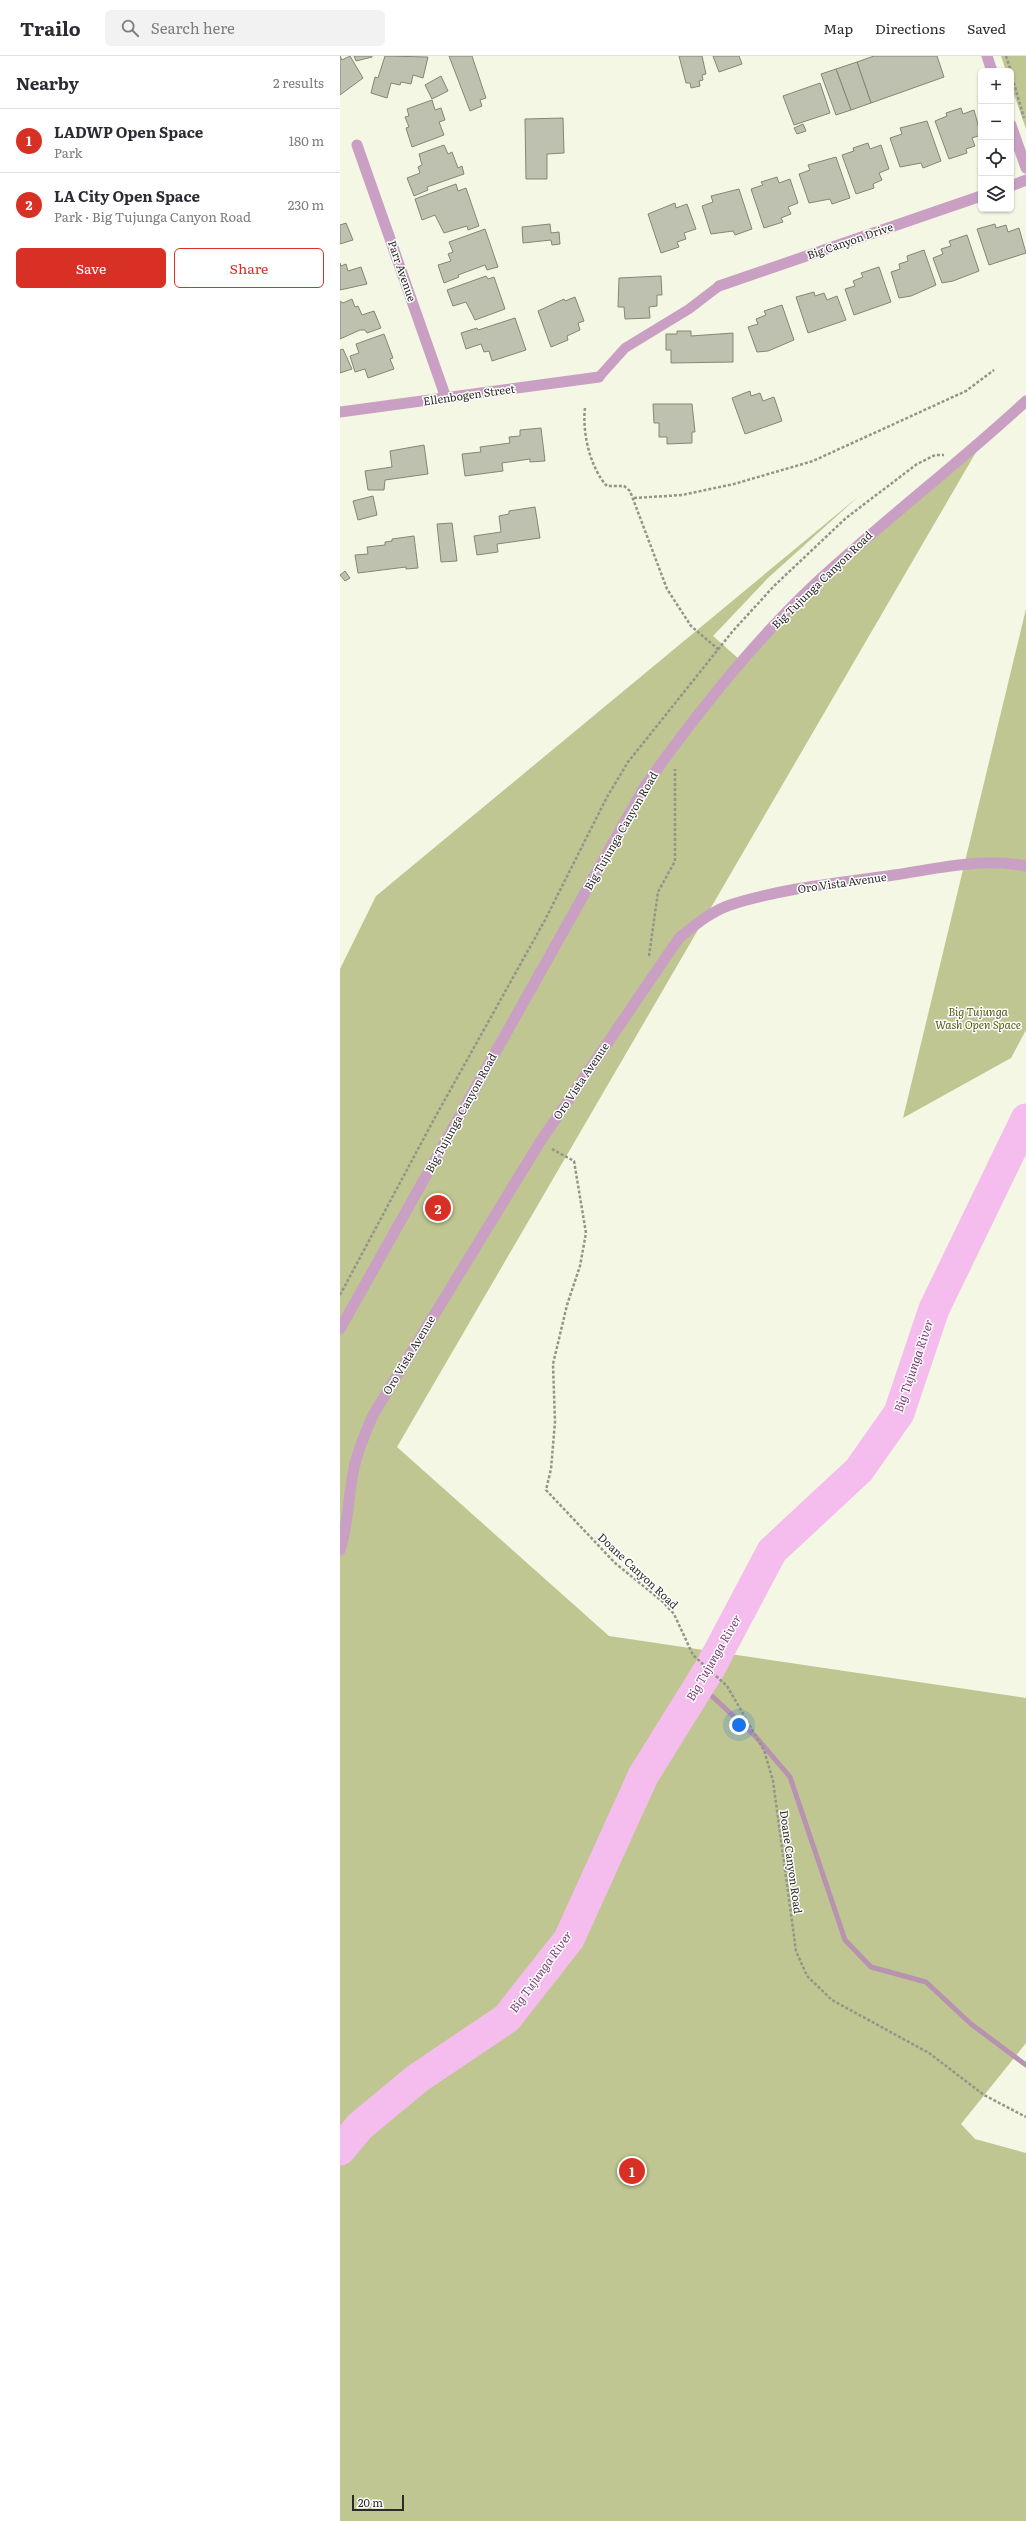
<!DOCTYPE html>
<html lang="en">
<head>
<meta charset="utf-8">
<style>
  body { margin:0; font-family:Literata,serif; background:#f2f2f3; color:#2b2b33 }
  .controls { position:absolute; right:12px; top:12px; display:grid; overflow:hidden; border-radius:6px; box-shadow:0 1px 3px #0004 }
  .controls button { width:36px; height:36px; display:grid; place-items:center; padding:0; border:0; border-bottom:1px solid #e1e1e2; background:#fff; color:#2b2b33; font:20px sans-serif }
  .scale { position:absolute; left:12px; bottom:10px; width:52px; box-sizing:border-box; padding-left:4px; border:2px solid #2b2c25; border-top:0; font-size:11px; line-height:14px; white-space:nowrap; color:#2b2c25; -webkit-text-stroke:3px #fff; paint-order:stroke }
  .you { position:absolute; left:399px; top:1669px; width:14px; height:14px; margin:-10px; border:3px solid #fff; border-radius:50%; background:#1a73e8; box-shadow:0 0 0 6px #1a73e833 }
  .badge { display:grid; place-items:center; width:26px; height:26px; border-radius:50%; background:#d93025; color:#fff; font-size:13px; font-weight:700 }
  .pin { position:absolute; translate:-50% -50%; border:2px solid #fff; box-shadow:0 1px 4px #0006 }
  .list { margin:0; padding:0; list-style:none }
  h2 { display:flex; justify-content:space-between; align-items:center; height:52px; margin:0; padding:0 16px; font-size:17px }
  h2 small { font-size:13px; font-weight:400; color:#7c7c81 }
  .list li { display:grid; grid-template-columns:26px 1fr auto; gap:12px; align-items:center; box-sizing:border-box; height:64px; padding:0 16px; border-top:1px solid #e1e1e2 }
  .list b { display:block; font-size:15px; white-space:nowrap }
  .list p { margin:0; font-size:13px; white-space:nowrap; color:#7c7c81 }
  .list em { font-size:13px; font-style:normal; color:#7c7c81 }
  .actions { display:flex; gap:8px; padding:12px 16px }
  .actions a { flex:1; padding:9px 0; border:1px solid #d93025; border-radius:6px; text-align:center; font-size:14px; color:#d93025 }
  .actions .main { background:#d93025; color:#fff }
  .icon { flex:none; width:22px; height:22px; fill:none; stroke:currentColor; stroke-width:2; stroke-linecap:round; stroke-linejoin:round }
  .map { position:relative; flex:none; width:686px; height:2465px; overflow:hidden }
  header { display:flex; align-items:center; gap:24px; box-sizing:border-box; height:56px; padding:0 20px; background:#fff; border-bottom:1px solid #e1e1e2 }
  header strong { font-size:19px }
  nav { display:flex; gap:22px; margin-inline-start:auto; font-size:14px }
  .search { width:280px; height:36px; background:#f2f2f3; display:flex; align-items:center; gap:10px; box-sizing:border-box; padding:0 14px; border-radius:6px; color:#7c7c81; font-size:15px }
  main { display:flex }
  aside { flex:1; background:#fff }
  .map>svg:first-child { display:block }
  .green { fill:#bfc691 }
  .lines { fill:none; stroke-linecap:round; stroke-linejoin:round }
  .stream { stroke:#b892b1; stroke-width:5 }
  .river { stroke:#f5bded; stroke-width:31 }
  .building { fill:#bec1af; stroke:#848776 }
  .path { stroke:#939588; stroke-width:2.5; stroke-dasharray:3 2; stroke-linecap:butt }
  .service { stroke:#c9a0c3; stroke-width:10 }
  .minor { stroke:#c9a0c3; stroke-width:11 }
  .tertiary { stroke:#c9a0c3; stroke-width:11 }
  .labels { text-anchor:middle; stroke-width:3; stroke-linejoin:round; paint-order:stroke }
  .street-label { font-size:11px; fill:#2b2c25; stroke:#fff }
  .park-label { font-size:11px; font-style:italic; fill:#575c10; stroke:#fff }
  .water-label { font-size:12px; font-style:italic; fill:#7a3a74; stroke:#fff }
</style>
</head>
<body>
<header>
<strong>Trailo</strong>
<div class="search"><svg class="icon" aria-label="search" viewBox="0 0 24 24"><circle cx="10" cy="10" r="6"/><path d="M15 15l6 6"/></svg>Search here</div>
<nav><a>Map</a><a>Directions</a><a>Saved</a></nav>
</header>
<main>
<aside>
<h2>Nearby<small>2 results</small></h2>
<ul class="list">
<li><span class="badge">1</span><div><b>LADWP Open Space</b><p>Park</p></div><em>180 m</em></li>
<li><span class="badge">2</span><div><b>LA City Open Space</b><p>Park · Big Tujunga Canyon Road</p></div><em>230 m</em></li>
</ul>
<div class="actions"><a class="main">Save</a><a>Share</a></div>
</aside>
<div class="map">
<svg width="686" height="2465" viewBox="0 0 686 2465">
  <rect width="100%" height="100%" fill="#f4f7e4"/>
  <g class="green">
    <path d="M661,0H686V73L671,30V15H666Z"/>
    <path d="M646,379L57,1391L269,1580L686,1642V1987L621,2068L635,2083L686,2097V2465H0V913L36,840L519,440L428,522L373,580L399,603Z"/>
    <path d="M686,553V974L671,1002L563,1062Z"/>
  </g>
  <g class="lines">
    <path class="stream" d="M360,1629L416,1681L450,1721L505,1884L531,1911L586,1926L631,1968L686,2009"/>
    <path class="river" d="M0,2094L20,2070L78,2022L167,1962L229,1883L303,1720L370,1612L432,1495L519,1414L559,1357L594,1253L686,1063"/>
  </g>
  <g class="building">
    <path d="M0,0L2,4L10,0L23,22L0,39Z"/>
    <path d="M14,0H32V1L16,5Z"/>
    <path d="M45,0L88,1L83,22L73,19L71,28L61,26L60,29L51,27L47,42L31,37L35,21L38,22Z"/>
    <path d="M109,0H132L146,42L140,44L142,50L130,55Z"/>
    <path d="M339,0H362L366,18L362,19L363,24L359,25L360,30L351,32L350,27H346Z"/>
    <path d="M373,0H399L402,8L379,16Z"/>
    <path d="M534,0H597L604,21L531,47L517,6Z"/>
    <path d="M517,6L531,47L511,54L496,13Z"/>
    <path d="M496,13L511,54L496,59L481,18Z"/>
    <path d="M101,20L108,35L92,43L85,29Z"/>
    <path d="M480,27L490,57L454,69L443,40Z"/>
    <path d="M92,44L95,54L101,52L105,64L99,66L104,79L72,91L66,72L69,71L65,61L69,60L67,53Z"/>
    <path d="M621,52L623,58L634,54L641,79L632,82L635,90L626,93L627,97L609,103L595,65L607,60L606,57Z"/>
    <path d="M223,62L224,97L207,98V123H186L185,63Z"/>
    <path d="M587,65L601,105L583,112L581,107L560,111L550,82L562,78L560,72Z"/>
    <path d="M463,68L466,75L457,78L454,72Z"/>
    <path d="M528,87L530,93L541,89L549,113L539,117L542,124L533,128L534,132L516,138L502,99L514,95L513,92Z"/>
    <path d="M104,89L108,98L112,96L118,112L122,110L124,118L87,131L88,134L74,140L67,122L80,117L78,111L82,109L79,98Z"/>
    <path d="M496,101L510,142L492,148L490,143L469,147L459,118L470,114L468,109Z"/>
    <path d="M437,121L439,127L450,123L458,147L448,151L451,158L441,162L443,166L424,172L411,133L423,129L421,126Z"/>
    <path d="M116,128L118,135L126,132L139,170L128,174L127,170L104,177L95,159L82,164L75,143Z"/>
    <path d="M399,133L412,173L395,179L393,175L371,178L362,150L373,146L371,140Z"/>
    <path d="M335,147L336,152L347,148L356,173L344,177L346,183L337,186L339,191L321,197L308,158Z"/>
    <path d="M6,167L13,184L0,188V169Z"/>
    <path d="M210,168L211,177L219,176L220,188L212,189L211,184L183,187L182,171Z"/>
    <path d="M655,168L656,172L666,169L668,176L679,172L686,197L649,209L637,173Z"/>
    <path d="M145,173L158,211L147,214L145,209L118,219L119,221L104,227L98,209L111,205L108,198L113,196L109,186Z"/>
    <path d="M627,179L639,215L613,225L602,227L593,202L603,198L601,193L611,190L609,185Z"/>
    <path d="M584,194L596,229L571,240L559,242L551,216L560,213L559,208L568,205L567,200Z"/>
    <path d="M0,207L1,210L6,208L8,215L21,211L27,228L0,234Z"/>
    <path d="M539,211L551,246L514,259L505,233L515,230L513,225L523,221L521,217Z"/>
    <path d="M146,220L148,223L154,221L165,253L135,264L126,246L113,250L107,234Z"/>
    <path d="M321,220L322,239H317V250L309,251L310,262L285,263L284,251H278L279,222Z"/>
    <path d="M474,236L475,240L484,237L487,244L497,240L506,264L468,277L456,241Z"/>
    <path d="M235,241L244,265L238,267L240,274L227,280L228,284L211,291L198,255L224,243L225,245Z"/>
    <path d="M12,243L15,251L18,250L22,259L34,255L41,272L27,277L25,274H20L0,283V245L3,247Z"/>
    <path d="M442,249L454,284L428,295L417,296L408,271L418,268L416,263L426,259L424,255Z"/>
    <path d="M175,262L186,294L152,305L149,295L144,296L141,288L126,293L121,277L137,272L138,274Z"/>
    <path d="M337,275H351V280L393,277V306L331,307V294H326V278H337Z"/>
    <path d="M44,278L53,302L50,303L54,313L28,322L25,313L15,316L10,300L19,297L16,288Z"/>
    <path d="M3,293L12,313L0,317V294Z"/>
    <path d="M410,335L411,340L420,337L423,345L434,341L442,365L405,378L392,342Z"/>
    <path d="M313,348H352L355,376H352V387L327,388V381H319V367H314Z"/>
    <path d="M201,372L205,405L190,406V403L162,407L163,415L125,420L122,398L141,396L140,391L170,387L169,381L180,380V374Z"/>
    <path d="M84,389L88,418L45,424L44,434H28L25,415L52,411L50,395Z"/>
    <path d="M33,440L37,459L18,464L13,445Z"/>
    <path d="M195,451L200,482L157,488L158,496L137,499L134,480L161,476L159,460L169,458V455Z"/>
    <path d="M112,467L117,505L101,506L97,468Z"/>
    <path d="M74,480L78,512L66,513V511L18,517L15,499L28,498L27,491L45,489V486L52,485V483Z"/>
    <path d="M5,515L10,522L5,525L0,519Z"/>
  </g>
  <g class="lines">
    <g class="path">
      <path d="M666,0L671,15"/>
      <path d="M671,17L684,62"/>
      <path d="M245,352C242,376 250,412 267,430H284L290,435L327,533L351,570L379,594"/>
      <path d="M294,442L342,439L394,428L473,405L626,335L654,314"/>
      <path d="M309,900L318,836L335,805V713"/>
      <path d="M212,1093L234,1105L246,1177L240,1210L227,1249L213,1308L215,1366L211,1413L206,1434L275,1507L323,1546L334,1558L353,1599L387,1630L424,1694L433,1725L456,1895L467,1920L492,1944L589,1997L644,2039L686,2061"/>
      <path d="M0,1239L93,1065L205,864L267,741L288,706L392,576L434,530L506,462L577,408L595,399H604"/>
    </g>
    <path class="service" d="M259,321L285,292L349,253L379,230"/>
    <g class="minor">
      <path d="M17,89L106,342"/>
      <path d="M671,130L686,124"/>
      <path d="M379,230L641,140"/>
      <path d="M0,356L259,321"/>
      <path d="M0,1494C9,1467 8,1439 14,1412C18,1393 26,1376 33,1359L200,1086L339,882C355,869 370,856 390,849C442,832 499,827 554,819C596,813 643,801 686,810"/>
    </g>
    <g class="tertiary">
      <path d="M647,0L652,15"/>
      <path d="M671,69L686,112"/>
      <path d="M0,1273L305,730C356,658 411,588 476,527C544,464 618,408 686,345"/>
    </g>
  </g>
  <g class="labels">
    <g class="street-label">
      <text transform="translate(510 185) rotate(-19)" y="4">Big Canyon Drive</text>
      <text transform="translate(62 215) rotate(71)" y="4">Parr Avenue</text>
      <text transform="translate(129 339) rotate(-8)" y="4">Ellenbogen Street</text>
      <text transform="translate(482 524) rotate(-44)" y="4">Big Tujunga Canyon Road</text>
      <text transform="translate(281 775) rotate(-60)" y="4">Big Tujunga Canyon Road</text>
      <text transform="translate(502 827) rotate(-8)" y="4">Oro Vista Avenue</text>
      <text transform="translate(241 1025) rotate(-56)" y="4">Oro Vista Avenue</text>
      <text transform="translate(121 1057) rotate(-61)" y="4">Big Tujunga Canyon Road</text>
      <text transform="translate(69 1299) rotate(-59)" y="4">Oro Vista Avenue</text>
      <text transform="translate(298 1515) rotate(43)" y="4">Doane Canyon Road</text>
      <text transform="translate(451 1806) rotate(82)" y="4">Doane Canyon Road</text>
    </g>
    <g class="park-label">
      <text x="638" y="960">Big Tujunga<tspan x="638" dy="13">Wash Open Space</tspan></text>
    </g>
    <g class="water-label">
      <text transform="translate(574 1310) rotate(-71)" y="4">Big Tujunga River</text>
      <text transform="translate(374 1602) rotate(-60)" y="4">Big Tujunga River</text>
      <text transform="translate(201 1916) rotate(-54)" y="4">Big Tujunga River</text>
    </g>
  </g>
</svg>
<div class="controls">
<button>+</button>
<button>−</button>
<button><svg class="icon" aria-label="locate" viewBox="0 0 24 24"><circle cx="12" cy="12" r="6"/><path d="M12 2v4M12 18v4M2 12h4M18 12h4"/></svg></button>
<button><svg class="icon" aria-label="layers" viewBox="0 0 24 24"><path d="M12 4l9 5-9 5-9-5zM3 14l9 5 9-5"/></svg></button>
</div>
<div class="scale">20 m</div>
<div class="you"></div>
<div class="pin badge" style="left:292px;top:2115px">1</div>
<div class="pin badge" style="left:98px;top:1152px">2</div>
</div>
</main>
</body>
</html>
